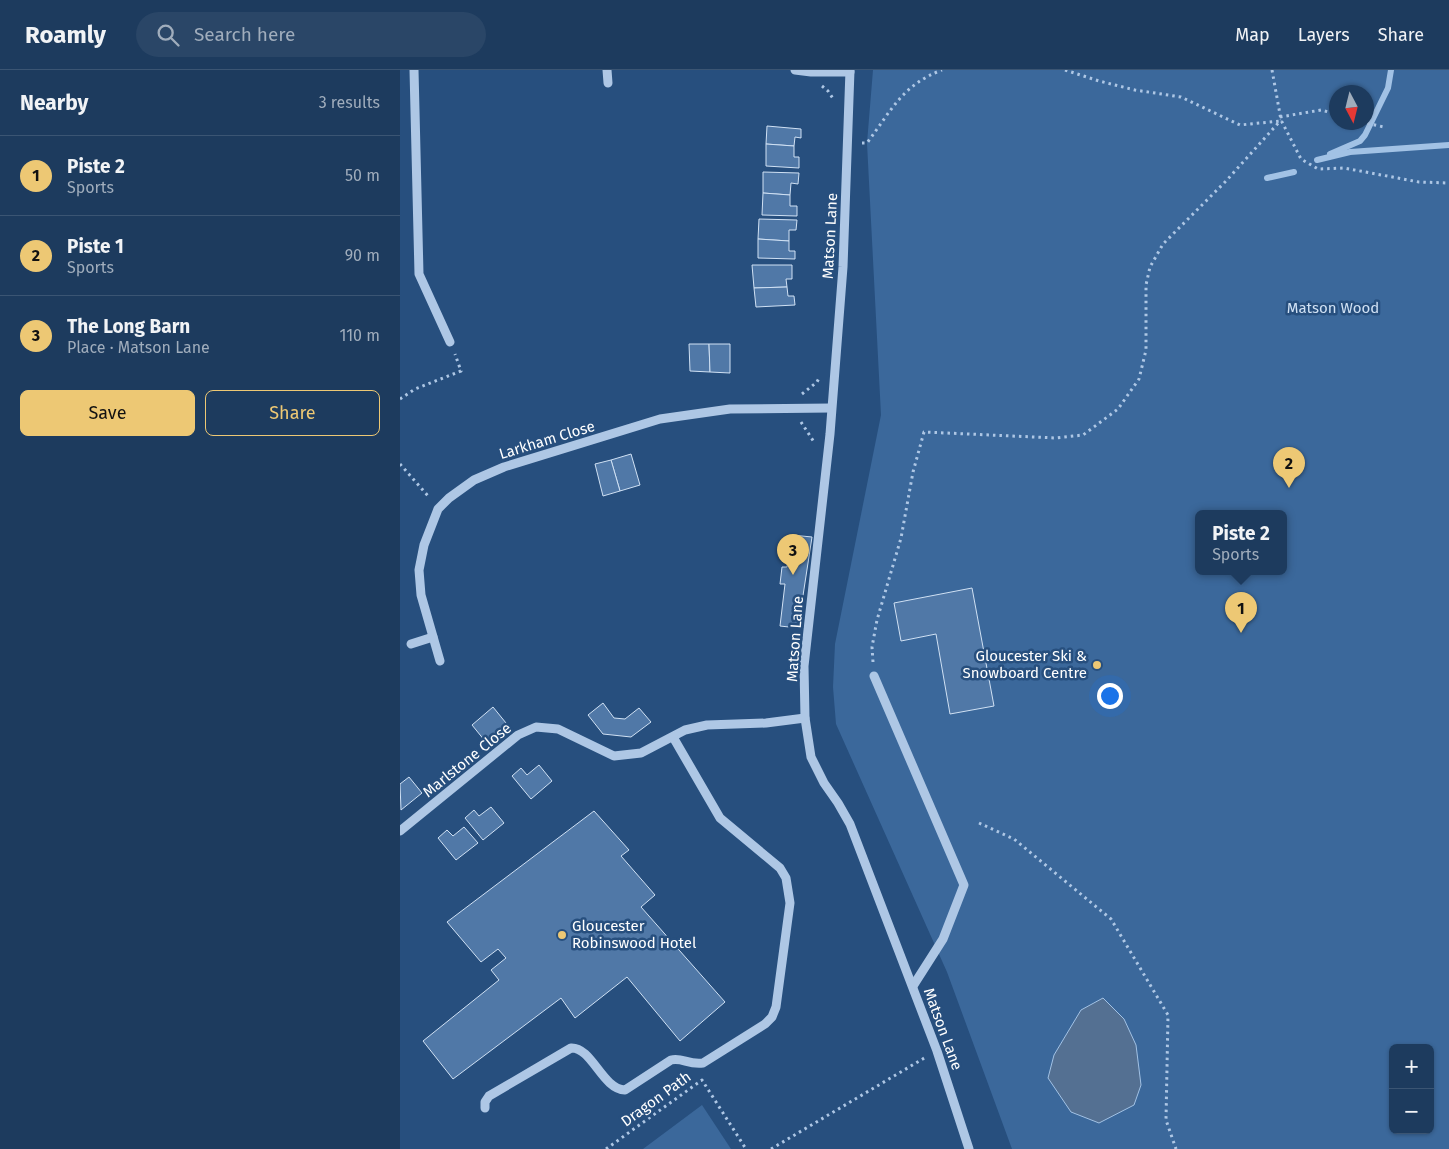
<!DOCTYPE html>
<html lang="en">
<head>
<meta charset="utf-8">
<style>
  body { margin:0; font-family:"Fira Sans",sans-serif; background:#2a4667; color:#f1f3f6 }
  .controls { position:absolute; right:15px; bottom:15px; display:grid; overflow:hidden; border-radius:8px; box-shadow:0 1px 4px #0004 }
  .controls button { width:45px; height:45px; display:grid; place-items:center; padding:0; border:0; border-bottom:1px solid #3b5573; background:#1d3b5e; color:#f1f3f6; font:25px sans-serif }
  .compass { position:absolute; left:929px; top:15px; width:45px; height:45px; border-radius:50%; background:#1d3b5e; box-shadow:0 1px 4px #0004; rotate:173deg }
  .you { position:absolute; left:709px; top:625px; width:18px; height:18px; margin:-12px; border:4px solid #fff; border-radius:50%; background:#1a73e8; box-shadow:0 0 0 8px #1a73e833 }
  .badge { display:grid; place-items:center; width:32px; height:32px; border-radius:50%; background:#edc874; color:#111; font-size:16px; font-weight:700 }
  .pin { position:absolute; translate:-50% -41px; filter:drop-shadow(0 1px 2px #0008) }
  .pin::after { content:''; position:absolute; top:26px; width:18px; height:15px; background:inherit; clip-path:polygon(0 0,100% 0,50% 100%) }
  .popup { position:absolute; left:795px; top:440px; width:92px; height:65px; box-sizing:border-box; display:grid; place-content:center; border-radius:8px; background:#1d3b5e; filter:drop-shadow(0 1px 4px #0005); font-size:16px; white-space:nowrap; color:#a0adbc }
  .popup b { font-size:19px; color:#f1f3f6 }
  .popup::after { content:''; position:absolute; left:50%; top:100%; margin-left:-10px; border:10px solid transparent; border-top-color:#1d3b5e }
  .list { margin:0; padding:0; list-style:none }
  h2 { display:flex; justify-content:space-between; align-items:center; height:65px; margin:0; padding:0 20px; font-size:21px }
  h2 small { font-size:16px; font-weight:400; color:#a0adbc }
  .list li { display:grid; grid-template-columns:32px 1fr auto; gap:15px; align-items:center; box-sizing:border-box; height:80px; padding:0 20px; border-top:1px solid #3b5573 }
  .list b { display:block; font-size:19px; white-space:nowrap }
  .list p { margin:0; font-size:16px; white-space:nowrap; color:#a0adbc }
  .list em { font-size:16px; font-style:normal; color:#a0adbc }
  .actions { display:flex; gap:10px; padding:15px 20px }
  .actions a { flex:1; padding:11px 0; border:1px solid #edc874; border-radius:8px; text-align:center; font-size:18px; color:#edc874 }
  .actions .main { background:#edc874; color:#111 }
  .icon { flex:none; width:28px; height:28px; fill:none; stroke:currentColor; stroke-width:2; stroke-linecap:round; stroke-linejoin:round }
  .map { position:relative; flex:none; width:1049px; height:1079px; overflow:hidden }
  header { display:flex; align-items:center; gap:30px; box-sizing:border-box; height:70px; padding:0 25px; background:#1d3b5e; border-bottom:1px solid #3b5573 }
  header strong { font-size:24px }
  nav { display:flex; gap:28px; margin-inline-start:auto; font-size:18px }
  .search { width:350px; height:45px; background:#2a4667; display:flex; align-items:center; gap:12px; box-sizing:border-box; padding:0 18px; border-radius:28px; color:#a0adbc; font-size:19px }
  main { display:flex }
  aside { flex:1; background:#1d3b5e }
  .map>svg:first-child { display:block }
  .green { fill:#3b689b; fill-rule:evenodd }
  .water { fill:#547092; stroke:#a2c2e5 }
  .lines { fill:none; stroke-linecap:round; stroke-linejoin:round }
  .stream { stroke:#a2c2e5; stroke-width:6 }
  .building { fill:#5078a7; stroke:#d0e1f4 }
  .path { stroke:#aec7e5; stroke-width:3; stroke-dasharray:2.5 4; stroke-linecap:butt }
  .minor { stroke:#aec7e5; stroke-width:9 }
  .poi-dot { fill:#edc874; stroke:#274f7e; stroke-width:2 }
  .labels { text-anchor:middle; stroke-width:5; stroke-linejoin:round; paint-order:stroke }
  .street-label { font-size:15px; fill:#fff; stroke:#274f7e }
  .park-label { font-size:15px; fill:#d0e1f4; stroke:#274f7e }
  .poi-label { font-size:15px; fill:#fff; stroke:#274f7e; text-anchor:end }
</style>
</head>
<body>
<header>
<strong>Roamly</strong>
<div class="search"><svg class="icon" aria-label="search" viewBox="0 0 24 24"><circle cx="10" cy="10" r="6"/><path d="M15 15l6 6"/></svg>Search here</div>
<nav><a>Map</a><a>Layers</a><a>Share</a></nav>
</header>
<main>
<aside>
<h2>Nearby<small>3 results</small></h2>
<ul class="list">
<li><span class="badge">1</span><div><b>Piste 2</b><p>Sports</p></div><em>50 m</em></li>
<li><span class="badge">2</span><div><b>Piste 1</b><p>Sports</p></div><em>90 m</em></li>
<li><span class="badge">3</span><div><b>The Long Barn</b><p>Place · Matson Lane</p></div><em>110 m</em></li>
</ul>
<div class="actions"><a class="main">Save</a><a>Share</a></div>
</aside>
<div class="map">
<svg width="1049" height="1079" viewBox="0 0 1049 1079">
  <rect width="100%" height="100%" fill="#274f7e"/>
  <g class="green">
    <path d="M473,0H1049V1079H612L547,902L436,654L433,617L435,574L481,345L467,73ZM936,22H966V52H936ZM798,444H884V502H798ZM993,978H1030V1060H993Z"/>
    <path d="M302,1035L331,1079H243Z"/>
  </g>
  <path class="water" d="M703,928L724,949L736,975L741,1015L734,1035L699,1053L671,1042L648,1008L654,985L681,940Z"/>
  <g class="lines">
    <g class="stream">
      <path d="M930,84L960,71L965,65L988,18L991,0"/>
      <path d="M917,90L950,82L1049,75"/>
      <path d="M867,108L894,102"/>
    </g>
  </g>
  <g class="building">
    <path d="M367,56L401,59V68L395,67L394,76L366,74Z"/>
    <path d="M366,74L394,76V87H399V98L366,96Z"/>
    <path d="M363,102L399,103L398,114L391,113L390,125L363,123Z"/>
    <path d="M363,123L390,125V136H397V146L362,145Z"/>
    <path d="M359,149L397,150L396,160H389V171L358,169Z"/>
    <path d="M358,169L389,171V181H395V189L358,188Z"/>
    <path d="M352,195H392V209H386L387,217L354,218Z"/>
    <path d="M387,217L388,226H394L395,235L356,237L354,218Z"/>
    <path d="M289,274H309L310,302L290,301Z"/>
    <path d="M309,274H330V303L310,302Z"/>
    <path d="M231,384L240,415L220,421L211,390Z"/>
    <path d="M211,390L220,421L203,426L195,394Z"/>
    <path d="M392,465L412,467L398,558L380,556L385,514H380L382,497H387L388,489L390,490Z"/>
    <path d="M572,518L594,636L550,644L536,564L501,571L494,533Z"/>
    <path d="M203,633L214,648L225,649L239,638L251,652L231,667L203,664L188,645Z"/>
    <path d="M93,637L106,653L85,671L72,655Z"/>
    <path d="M139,695L152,711L131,729L112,706L121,698L127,705Z"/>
    <path d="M9,707L22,723L1,740L0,714Z"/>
    <path d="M91,737L104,753L83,770L65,748L74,740L79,746Z"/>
    <path d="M194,741L229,780L221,786L255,825L241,837L325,932L280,971L227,907L175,948L161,928L53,1009L23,971L99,910L91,900L106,888L98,879L81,892L47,852Z"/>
    <path d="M64,757L78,773L56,790L38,768L47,760L53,766Z"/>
  </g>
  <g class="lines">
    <g class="path">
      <path d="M665,0L699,11L735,20L781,27L840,55L880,51"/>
      <path d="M872,0L881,50L901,89L918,99L944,98L1019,112L1049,113"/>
      <path d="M422,16L428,21L434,30"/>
      <path d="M880,47L921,40L936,44"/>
      <path d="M961,52L984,57"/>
      <path d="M462,73H467C491,41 502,15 542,0"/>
      <path d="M402,324L417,312L419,308"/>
      <path d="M0,329L15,319L61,301L55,284"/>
      <path d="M401,352L414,372"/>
      <path d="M0,394L29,427"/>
      <path d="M473,592L472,577L477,550L501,468L513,402L524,362L656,368L683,365L718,339L739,309L746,280V215L750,197L763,174L826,111L881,50"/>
      <path d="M579,753L614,769L711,849L768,945L766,1050L776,1079"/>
      <path d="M206,1079L302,1010L346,1079"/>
      <path d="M371,1079L526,987"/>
    </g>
    <g class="minor">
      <path d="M14,0L19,204L50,272"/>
      <path d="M207,0L208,13"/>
      <path d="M395,0L411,2H450"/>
      <path d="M450,0L443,197L430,364L404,596L405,648L411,687L424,713L438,733L450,754L537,981L569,1079"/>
      <path d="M11,574L33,567"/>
      <path d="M40,591L21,525L19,500L24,475L38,439L49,428L74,410L104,397L260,349L330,339L431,338"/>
      <path d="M474,606L564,815L543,869L513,916"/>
      <path d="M0,761L118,665L136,657L158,659L214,686L241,683L285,660L307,655L366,653L405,648"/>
      <path d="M85,1038V1032L89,1026L171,978C192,977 202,1019 225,1020L271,990C282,987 288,995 303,993L365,954L372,947L376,937L390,833L386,808L380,798L320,748L273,667"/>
    </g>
  </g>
  <g class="poi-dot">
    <circle cx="697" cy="595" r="5"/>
    <circle cx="162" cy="865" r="5"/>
  </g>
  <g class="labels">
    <g class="street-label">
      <text transform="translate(430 166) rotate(-87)" y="5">Matson Lane</text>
      <text transform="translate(147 370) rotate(-17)" y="5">Larkham Close</text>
      <text transform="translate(395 569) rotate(-86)" y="5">Matson Lane</text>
      <text transform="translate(67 690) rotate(-39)" y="5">Marlstone Close</text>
      <text transform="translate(543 959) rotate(70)" y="5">Matson Lane</text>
      <text transform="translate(256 1029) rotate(-36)" y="5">Dragon Path</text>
    </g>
    <g class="park-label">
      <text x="933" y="243">Matson Wood</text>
    </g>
    <g class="poi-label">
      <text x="687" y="591">Gloucester Ski &amp;<tspan x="687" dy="17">Snowboard Centre</tspan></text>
      <text x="172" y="861" text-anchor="start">Gloucester<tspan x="172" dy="17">Robinswood Hotel</tspan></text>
    </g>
  </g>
</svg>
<div class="controls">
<button>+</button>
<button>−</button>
</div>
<svg class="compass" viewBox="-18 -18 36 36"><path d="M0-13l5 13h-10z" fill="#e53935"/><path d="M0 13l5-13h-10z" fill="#a0adbc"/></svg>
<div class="you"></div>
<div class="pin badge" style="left:841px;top:563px">1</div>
<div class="popup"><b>Piste 2</b>Sports</div>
<div class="pin badge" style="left:889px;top:418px">2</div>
<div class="pin badge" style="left:393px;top:505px">3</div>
</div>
</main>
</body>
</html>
